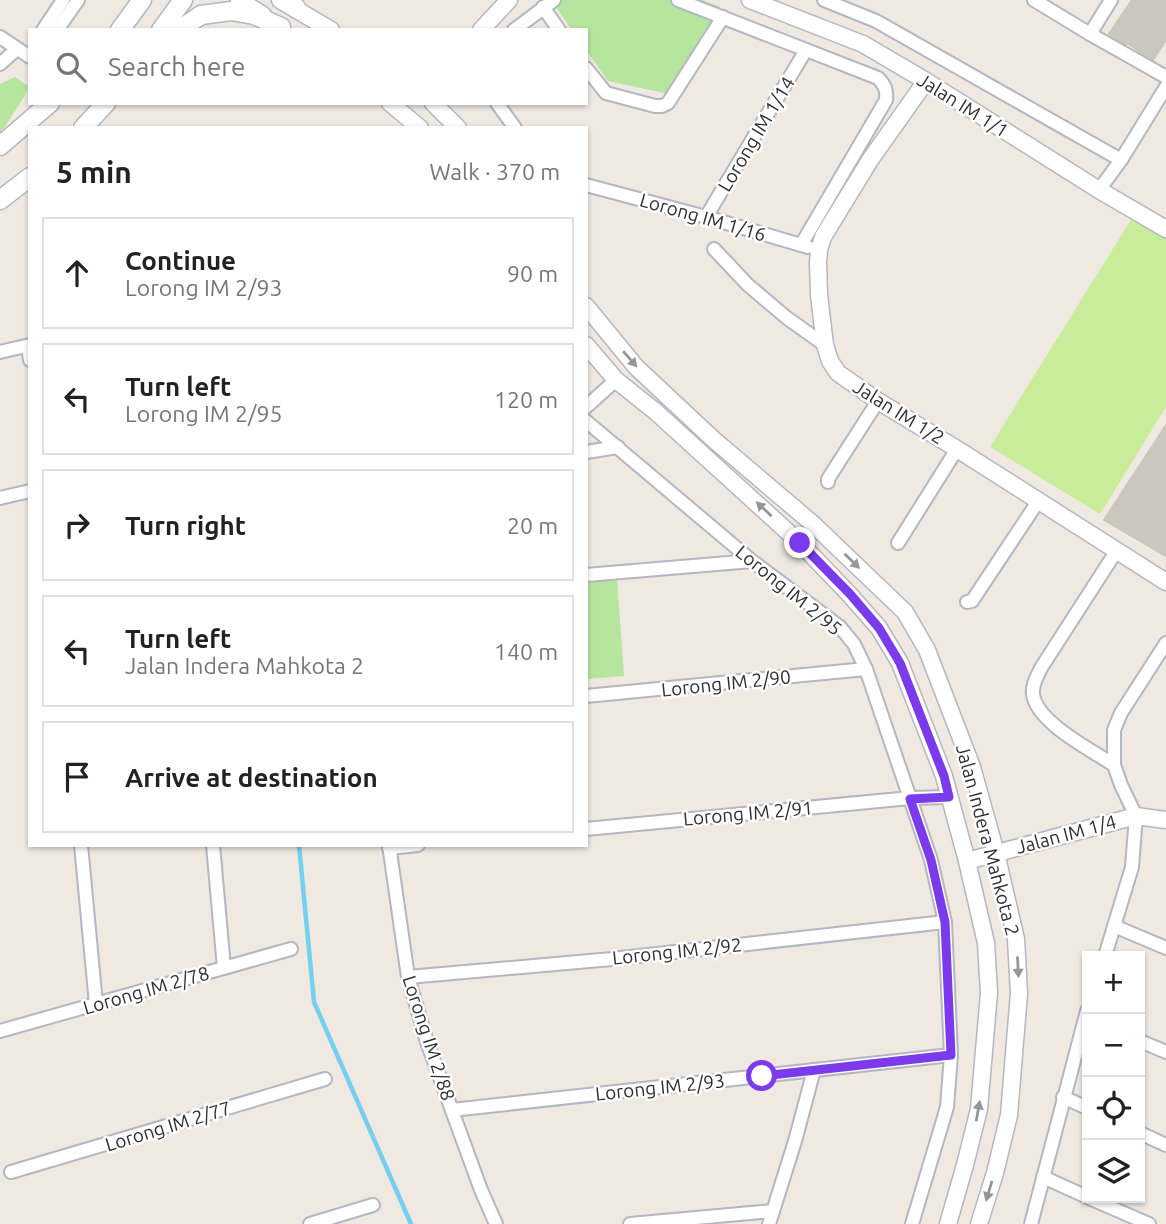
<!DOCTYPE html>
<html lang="en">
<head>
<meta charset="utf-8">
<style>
  body { margin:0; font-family:Ubuntu,sans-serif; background:#f2f2f2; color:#222 }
  .controls { position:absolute; right:21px; bottom:21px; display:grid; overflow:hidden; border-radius:0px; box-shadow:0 2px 5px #0004 }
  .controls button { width:63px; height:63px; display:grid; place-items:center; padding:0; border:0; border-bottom:2px solid #e0e0e0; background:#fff; color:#222; font:35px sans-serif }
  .stop { position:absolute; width:21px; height:21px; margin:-16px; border:5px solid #7c3aed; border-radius:50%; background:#fff }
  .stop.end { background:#7c3aed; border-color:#fff; box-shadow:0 2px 7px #0008 }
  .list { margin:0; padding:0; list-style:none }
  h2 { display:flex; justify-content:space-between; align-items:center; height:91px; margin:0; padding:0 28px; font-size:30px }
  h2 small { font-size:23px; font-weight:400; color:#767676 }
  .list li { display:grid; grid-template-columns:46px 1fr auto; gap:21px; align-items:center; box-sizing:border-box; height:112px; margin:0 14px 14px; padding:0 14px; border:2px solid #e0e0e0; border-radius:0px }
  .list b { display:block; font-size:26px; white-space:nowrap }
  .list p { margin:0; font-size:23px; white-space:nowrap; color:#767676 }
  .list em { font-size:23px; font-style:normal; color:#767676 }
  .icon { flex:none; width:38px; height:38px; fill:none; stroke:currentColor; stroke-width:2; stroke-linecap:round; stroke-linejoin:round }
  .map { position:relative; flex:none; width:1166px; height:1224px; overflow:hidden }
  .search { position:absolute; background:#fff; box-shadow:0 2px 5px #0004; left:28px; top:28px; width:560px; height:77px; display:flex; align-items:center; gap:18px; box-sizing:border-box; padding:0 24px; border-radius:0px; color:#767676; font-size:26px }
  .panel { position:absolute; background:#fff; box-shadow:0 2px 5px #0004; left:28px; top:126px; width:560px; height:721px; border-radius:0px }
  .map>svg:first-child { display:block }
  .green { fill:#b6e59e }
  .pitch { fill:#c9ec9a }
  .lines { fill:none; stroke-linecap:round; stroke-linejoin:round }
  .stream { stroke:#75cff0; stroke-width:4.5 }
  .building { fill:#cbc7bf; stroke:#cbc5ba; stroke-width:2 }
  .minor-casing { stroke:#b4b7c1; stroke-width:16 }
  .tertiary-casing { stroke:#b4b7c1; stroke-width:19 }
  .secondary-casing { stroke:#b4b7c1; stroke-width:21 }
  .minor { stroke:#fff; stroke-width:12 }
  .tertiary { stroke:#fff; stroke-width:16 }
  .secondary { stroke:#fff; stroke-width:18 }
  .oneway { fill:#969696 }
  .route { stroke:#7c3aed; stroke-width:9 }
  .labels { text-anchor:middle; stroke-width:5; stroke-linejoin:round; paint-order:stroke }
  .street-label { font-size:19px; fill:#2e2e2e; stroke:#fff }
</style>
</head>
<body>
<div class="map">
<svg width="1166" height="1224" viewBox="0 0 1166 1224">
  <rect width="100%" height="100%" fill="#efe9e1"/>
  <g class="green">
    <path d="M551,0H703L720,7L669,94L608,81L586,50V30H572Z"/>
    <path d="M15,77L28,86L24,97L0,134V84Z"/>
    <path d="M617,579L624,676L586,679V582Z"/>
  </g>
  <path class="pitch" d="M1132,218L1166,238V407L1100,514L990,447Z"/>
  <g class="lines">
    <path class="stream" d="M299,845L314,1002L411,1224"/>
  </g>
  <g class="building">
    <path d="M1132,0H1166V40L1153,60L1127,43L1126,45L1109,34Z"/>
    <path d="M1166,425V556L1104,520Z"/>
  </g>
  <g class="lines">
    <g class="minor-casing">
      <g id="minor">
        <path d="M678,0L878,78C885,85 887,90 886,100L801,245"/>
        <path d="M824,0L876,21L1121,160"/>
        <path d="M1034,0L1090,34L1166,77"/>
        <path d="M543,7L559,30"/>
        <path d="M43,30L63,0"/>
        <path d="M57,30L78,0"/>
        <path d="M514,30L554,0"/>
        <path d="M1090,34L1111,0"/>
        <path d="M0,37L30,57"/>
        <path d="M0,64L17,49"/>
        <path d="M586,68L606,93L655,106H662L668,103L723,17"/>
        <path d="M497,103L515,128"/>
        <path d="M586,185L706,217L808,247"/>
        <path d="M1099,190L1121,160L1166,87"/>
        <path d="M706,217L806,50"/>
        <path d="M714,249L748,285L787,318L825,345"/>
        <path d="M28,346L30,360"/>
        <path d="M0,352L30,345"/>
        <path d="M586,407L616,380"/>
        <path d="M586,421L752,561L840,627L854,644L866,669L931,860L945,922L951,1055L947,1107L912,1224"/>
        <path d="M586,452L618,447"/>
        <path d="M828,482V479L878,401"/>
        <path d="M0,498L30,491"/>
        <path d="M898,543L957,449"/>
        <path d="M586,575L752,561"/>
        <path d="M967,602L972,601L1039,500"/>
        <path d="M586,696L866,669"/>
        <path d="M1114,765C1091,750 1036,722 1033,694C1032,684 1037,677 1041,668L1117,550"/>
        <path d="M586,829L910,798L949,797"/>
        <path d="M81,845L96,1004"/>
        <path d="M213,845L224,968"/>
        <path d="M389,845L408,977L427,1042L481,1190L496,1224"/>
        <path d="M389,848L418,845"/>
        <path d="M1114,926L1166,948"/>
        <path d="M1105,956L1132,867L1136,816L1121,785L1114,765V730L1121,713L1166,643"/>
        <path d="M408,977L612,959L945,922"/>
        <path d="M0,1031L291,949"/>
        <path d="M1140,1041L1166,1052"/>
        <path d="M1063,1097L1087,1108"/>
        <path d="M452,1110L951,1055"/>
        <path d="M1140,1133L1166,1145"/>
        <path d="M11,1172L325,1079"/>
        <path d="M1043,1177L1087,1197"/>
        <path d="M1089,1198L1149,1224"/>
        <path d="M310,1224L373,1205"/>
        <path d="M630,1224L772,1211"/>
        <path d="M769,1224L795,1141L814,1070"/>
        <path d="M1031,1224L1087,1011"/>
      </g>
    </g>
    <g class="tertiary-casing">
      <g id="tertiary">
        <path d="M239,0L263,15"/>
        <path d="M280,0L331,30"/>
        <path d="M750,0L863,44L926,81L1099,190L1166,229"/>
        <path d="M481,30L509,0"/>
        <path d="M926,81L870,160L823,237L819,250L818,263L819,295L825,345L830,361L838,373L878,401L957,449L1166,582"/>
        <path d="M390,103L420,128"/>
        <path d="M433,103L458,128"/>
        <path d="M586,306L636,367L713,439L813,524L905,612L927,650L972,767L996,853L1016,939L1019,993L1009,1115L995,1173L979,1224"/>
        <path d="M586,345L616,380L656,412L800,543L850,595L879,628L900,663L944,776L967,861L986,943L989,993L979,1109L965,1165L948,1224"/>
        <path d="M967,861L1136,816L1166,820"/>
      </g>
    </g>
    <g class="secondary-casing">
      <g id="secondary">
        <path d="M289,0L297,9"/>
        <path d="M120,30L142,0"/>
        <path d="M161,30L183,0"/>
        <path d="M179,30L201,15L231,11L254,15L281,27"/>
        <path d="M83,128L106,103"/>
        <path d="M0,146L50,103"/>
        <path d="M0,200L30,177"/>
      </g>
    </g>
    <use href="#minor" class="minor"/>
    <use href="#tertiary" class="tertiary"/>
    <use href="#secondary" class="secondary"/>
  </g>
  <defs><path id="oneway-solid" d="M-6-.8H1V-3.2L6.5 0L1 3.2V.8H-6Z" transform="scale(1.75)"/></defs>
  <g class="oneway">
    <use href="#oneway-solid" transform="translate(630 359) rotate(49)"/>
    <use href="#oneway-solid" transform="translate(764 509) rotate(-137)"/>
    <use href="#oneway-solid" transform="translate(852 561) rotate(44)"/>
    <use href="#oneway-solid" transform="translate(1018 967) rotate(87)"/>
    <use href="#oneway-solid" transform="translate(978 1111) rotate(-80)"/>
    <use href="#oneway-solid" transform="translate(989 1191) rotate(107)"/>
  </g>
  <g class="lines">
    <path class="route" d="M762,1076L951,1055L945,922L931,860L910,799L949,797L944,776L900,663L879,628L850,594L800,543"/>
  </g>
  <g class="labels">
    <g class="street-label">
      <text transform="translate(963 105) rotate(32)" y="7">Jalan IM 1/1</text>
      <text transform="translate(756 134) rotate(-59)" y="7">Lorong IM 1/14</text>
      <text transform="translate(703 217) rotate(16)" y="7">Lorong IM 1/16</text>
      <text transform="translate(899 412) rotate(32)" y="7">Jalan IM 1/2</text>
      <text transform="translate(789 590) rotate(39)" y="7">Lorong IM 2/95</text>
      <text transform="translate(726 683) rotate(-6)" y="7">Lorong IM 2/90</text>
      <text transform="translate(748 813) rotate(-5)" y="7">Lorong IM 2/91</text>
      <text transform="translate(1066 834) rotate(-15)" y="7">Jalan IM 1/4</text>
      <text transform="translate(988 840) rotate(75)" y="7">Jalan Indera Mahkota 2</text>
      <text transform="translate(677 951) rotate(-6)" y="7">Lorong IM 2/92</text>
      <text transform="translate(146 990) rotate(-16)" y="7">Lorong IM 2/78</text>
      <text transform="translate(429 1038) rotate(72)" y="7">Lorong IM 2/88</text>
      <text transform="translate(660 1087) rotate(-6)" y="7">Lorong IM 2/93</text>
      <text transform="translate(168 1126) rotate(-17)" y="7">Lorong IM 2/77</text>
    </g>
  </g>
</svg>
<div class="controls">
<button>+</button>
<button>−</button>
<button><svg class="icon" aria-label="locate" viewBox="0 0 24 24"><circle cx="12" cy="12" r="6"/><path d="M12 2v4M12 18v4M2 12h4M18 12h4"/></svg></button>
<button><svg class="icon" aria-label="layers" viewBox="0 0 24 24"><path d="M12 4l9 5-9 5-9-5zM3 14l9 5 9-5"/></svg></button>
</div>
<div class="stop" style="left:762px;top:1076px"></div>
<div class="stop end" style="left:800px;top:543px"></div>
<div class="search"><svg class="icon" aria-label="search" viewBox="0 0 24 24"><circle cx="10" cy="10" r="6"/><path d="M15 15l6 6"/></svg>Search here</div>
<section class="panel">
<h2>5 min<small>Walk · 370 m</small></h2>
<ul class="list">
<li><svg class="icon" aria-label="ahead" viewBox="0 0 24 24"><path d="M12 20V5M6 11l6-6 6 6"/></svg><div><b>Continue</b><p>Lorong IM 2/93</p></div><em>90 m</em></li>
<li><svg class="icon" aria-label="left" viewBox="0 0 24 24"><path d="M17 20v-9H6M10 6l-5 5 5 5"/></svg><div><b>Turn left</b><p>Lorong IM 2/95</p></div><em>120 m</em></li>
<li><svg class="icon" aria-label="right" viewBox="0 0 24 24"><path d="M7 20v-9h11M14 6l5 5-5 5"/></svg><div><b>Turn right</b></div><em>20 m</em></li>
<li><svg class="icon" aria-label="left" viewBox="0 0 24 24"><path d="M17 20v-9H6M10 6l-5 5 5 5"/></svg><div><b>Turn left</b><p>Jalan Indera Mahkota 2</p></div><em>140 m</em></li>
<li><svg class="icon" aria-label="arrive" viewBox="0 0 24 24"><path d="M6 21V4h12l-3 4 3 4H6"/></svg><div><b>Arrive at destination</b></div></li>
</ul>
</section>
</div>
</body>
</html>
